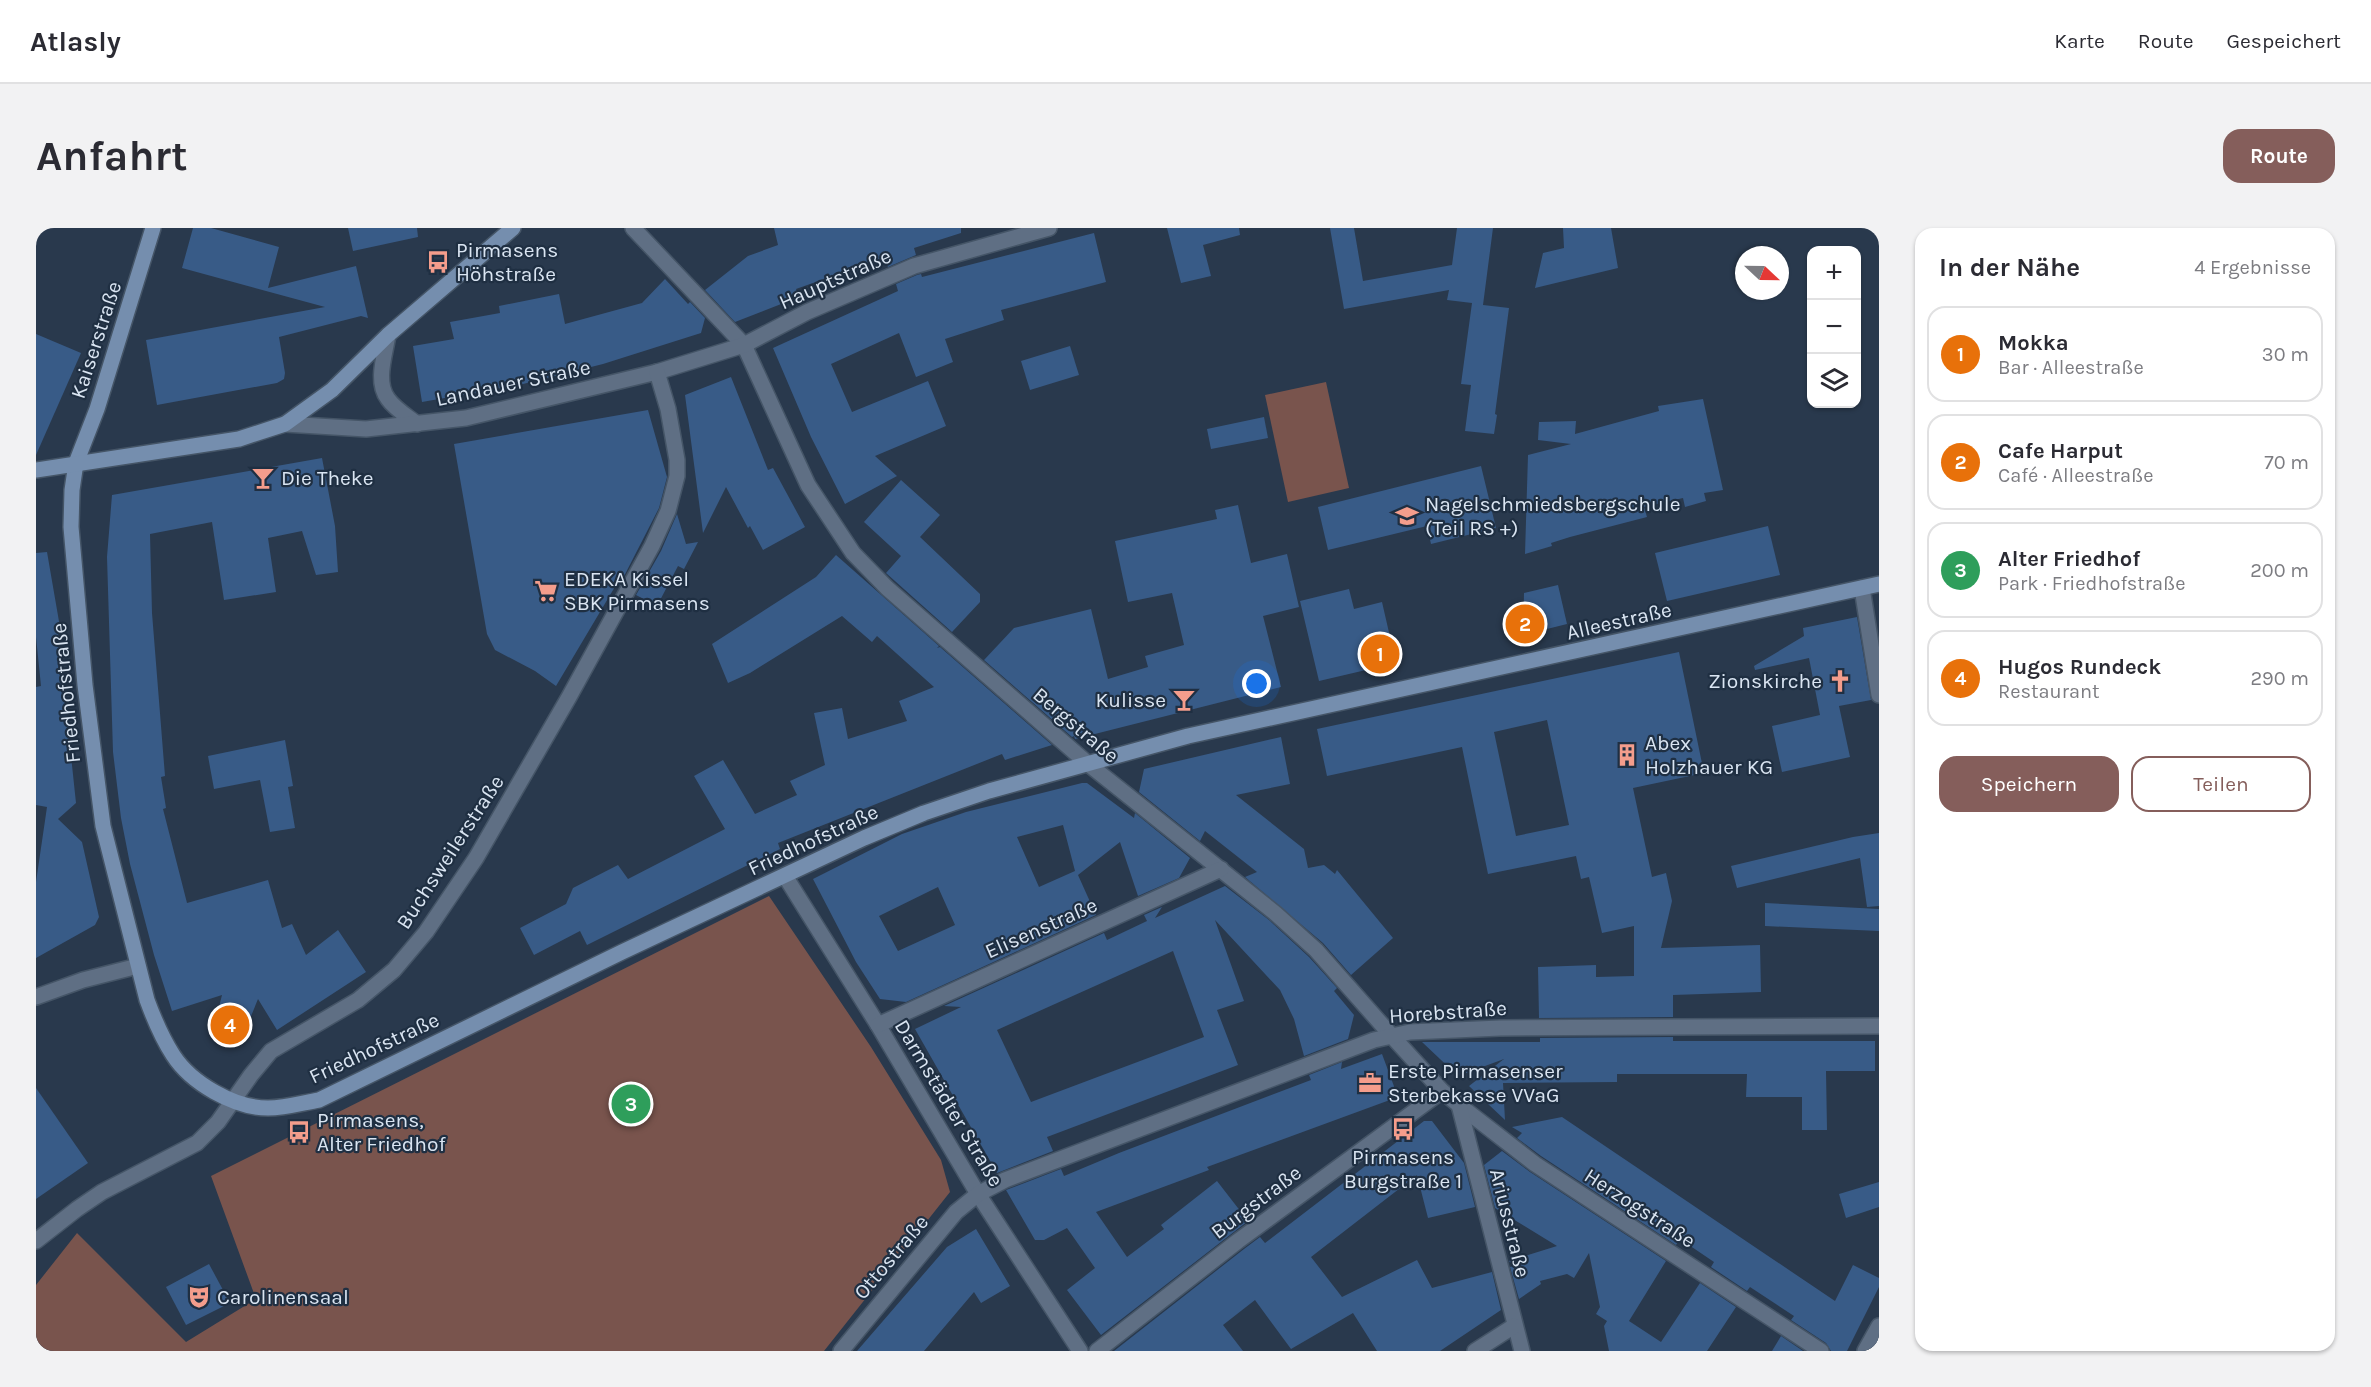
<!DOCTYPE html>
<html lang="de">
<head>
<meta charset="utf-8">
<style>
  body { margin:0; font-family:Karla,sans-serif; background:#f2f2f3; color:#2b2b33 }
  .controls { position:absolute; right:18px; top:18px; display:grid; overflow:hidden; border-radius:12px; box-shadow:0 2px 4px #0004 }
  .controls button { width:54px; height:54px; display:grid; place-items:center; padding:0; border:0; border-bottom:2px solid #e1e1e2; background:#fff; color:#2b2b33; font:30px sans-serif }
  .compass { position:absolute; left:1699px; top:18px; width:54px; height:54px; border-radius:50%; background:#fff; box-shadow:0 2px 4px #0004; rotate:112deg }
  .you { position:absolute; left:1221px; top:456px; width:21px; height:21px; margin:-15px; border:4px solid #fff; border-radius:50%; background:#1a73e8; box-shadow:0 0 0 9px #1a73e833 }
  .badge { display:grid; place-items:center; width:39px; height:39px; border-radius:50%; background:#855e5b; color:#fff; font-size:20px; font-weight:700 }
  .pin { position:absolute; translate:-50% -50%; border:3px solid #fff; box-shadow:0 2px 6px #0006 }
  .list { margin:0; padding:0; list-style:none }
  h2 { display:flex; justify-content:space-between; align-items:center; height:78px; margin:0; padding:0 24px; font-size:26px }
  h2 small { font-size:20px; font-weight:400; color:#7c7c81 }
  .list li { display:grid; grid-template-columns:39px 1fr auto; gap:18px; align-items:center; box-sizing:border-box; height:96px; margin:0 12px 12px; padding:0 12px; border:2px solid #e1e1e2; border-radius:18px }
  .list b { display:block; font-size:22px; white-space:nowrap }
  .list p { margin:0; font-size:20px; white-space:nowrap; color:#7c7c81 }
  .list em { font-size:20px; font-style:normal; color:#7c7c81 }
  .actions { display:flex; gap:12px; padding:18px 24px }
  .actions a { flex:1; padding:14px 0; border:2px solid #855e5b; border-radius:18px; text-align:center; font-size:21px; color:#855e5b }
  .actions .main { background:#855e5b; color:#fff }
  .icon { flex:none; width:33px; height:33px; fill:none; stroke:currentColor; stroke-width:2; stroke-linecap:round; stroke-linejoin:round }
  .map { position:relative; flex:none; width:1843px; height:1123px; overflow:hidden; border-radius:18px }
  header { display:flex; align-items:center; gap:36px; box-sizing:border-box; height:84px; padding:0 30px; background:#fff; border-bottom:2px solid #e1e1e2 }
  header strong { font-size:28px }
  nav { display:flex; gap:33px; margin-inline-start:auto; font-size:21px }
  .intro { display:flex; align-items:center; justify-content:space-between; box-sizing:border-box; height:144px; padding:0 36px }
  h1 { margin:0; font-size:42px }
  .button { padding:15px 27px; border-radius:18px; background:#855e5b; color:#fff; font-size:21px; font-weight:700 }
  main { display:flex; gap:36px; padding:0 36px }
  aside { flex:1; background:#fff; border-radius:18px; box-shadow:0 2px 4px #0004 }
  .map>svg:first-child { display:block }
  .green { fill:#79544d }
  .building { fill:#385b87; fill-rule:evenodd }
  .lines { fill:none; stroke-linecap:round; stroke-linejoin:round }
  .street-casing { stroke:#455567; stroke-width:18 }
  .secondary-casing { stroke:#455567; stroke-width:18 }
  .street { stroke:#5f6f84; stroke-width:15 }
  .secondary { stroke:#758eae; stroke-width:15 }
  .labels { text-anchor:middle; stroke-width:4.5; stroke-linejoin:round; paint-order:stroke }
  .poi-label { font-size:21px; fill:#dae5f2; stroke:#1f2f42; text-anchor:start }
  .street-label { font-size:21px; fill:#dae5f2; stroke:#1f2f42 }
</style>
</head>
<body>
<header>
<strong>Atlasly</strong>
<nav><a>Karte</a><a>Route</a><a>Gespeichert</a></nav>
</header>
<div class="intro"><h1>Anfahrt</h1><a class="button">Route</a></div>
<main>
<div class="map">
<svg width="1843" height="1123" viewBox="0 0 1843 1123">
  <rect width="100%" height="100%" fill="#29394d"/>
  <g class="green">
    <path d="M1290,154L1313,260L1252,274L1229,167Z"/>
    <path d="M733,668L835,819L905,932L914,964L788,1123H0V1057L41,1005L150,1114L220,1071L175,948Z"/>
  </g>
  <g class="building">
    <path d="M157,0H175L243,19L232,60L320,38L332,90L325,88L243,109L249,145L248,151L241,155L121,177L110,112L289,79L146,40Z"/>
    <path d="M312,0H381L382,9L317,23Z"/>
    <path d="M738,0H925V5L878,20L880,27L852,39L850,34L841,38L839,33L760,61L763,69L699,94L669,62L712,28L742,17Z"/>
    <path d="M1131,0H1203L1204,7L1167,17L1175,48L1145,55Z"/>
    <path d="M1294,0H1318L1327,53L1416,37L1421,0H1457L1447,77L1473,80L1459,186L1461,187L1458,206L1429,203L1435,157L1425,156L1436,75L1411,72L1413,62L1308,81Z"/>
    <path d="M1527,0H1575L1582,40L1499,60L1507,25L1528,20Z"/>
    <path d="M1058,5L1070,54L965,82L968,92L909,111L917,134L880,149L863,105L795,136L816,184L892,153L910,198L839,228L861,248L809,276L775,209L737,120L862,63L860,56L881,47L885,46L886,49Z"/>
    <path d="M629,51L652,76L654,74L669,90L665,105L567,136L483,157L386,174L377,118L418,111L414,94L464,85L463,78L523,66L529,96L606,75Z"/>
    <path d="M0,106L45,125L0,227Z"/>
    <path d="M1034,118L1043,147L994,162L985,133Z"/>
    <path d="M695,149L732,242L737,240L769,299L727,322L714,298L712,300L690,259L667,305L649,167Z"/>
    <path d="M1667,171L1687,262L1668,265L1670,273L1649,279L1647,270L1608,279L1611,289L1534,309L1515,315L1516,318L1489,326L1492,227L1535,216L1502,212L1503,194L1540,193L1539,206L1623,183L1622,178Z"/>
    <path d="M612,182L631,249L623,280L583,358L580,357L520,458L499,443L459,422L451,406L418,216Z"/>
    <path d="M1228,189L1232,210L1175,221L1171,201Z"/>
    <path d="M286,230L299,298L302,344L280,347L266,303L232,310L240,364L188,372L176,294L114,306L116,385L129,548L125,549L130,580L127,581L151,675L232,652L246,700L256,696L270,727L302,702L330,744L241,802L222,771L207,808L201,813L194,814L186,812L181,807L178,799L186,767L136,783L118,727L94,636L85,590L77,524L71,329L76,267Z"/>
    <path d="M1445,238L1460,300L1395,316L1391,298L1292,322L1282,279Z"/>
    <path d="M865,252L904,287L884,309L944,366V374L916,404L850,345L865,328L828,294Z"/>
    <path d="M1202,277L1215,335L1251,326L1263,379L1227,388L1245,459L1039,511L1038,508L1036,509L948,432L978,400L1055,381L1072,451L1112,439L1109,428L1148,417L1136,365L1092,374L1079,313L1181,291L1179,282Z"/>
    <path d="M641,286L650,316L662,314L648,341L642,338L621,378L600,367L625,323Z"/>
    <path d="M1732,298L1744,347L1631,373L1619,325Z"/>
    <path d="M11,324L25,405H22L40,575L22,591L46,614L63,689L59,697L0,730V654L11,579L0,577V459L5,458L0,409V325Z"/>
    <path d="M800,327L903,418L901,420L904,419L1016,517L969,532L966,526L742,615L744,621L551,717L544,703L498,727L484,700L530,676L537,660L582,637L592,651L689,601L658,548L687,532L719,586L761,567L754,553L789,537L778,485L806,480L812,511L871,493L863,473L898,459L841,408L836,414L806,388L714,445L692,455L676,416L780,349Z"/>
    <path d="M1522,357L1531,396L1487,407L1488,365Z"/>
    <path d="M1313,361L1318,381L1346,374L1360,435L1283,453L1264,373Z"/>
    <path d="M1821,389L1835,472L1803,478L1814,529L1746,544L1736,498L1784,487L1773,430L1719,442L1718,438L1768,408L1767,400Z"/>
    <path d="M1643,424L1668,545L1597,560L1616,649L1630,645L1636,673L1625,720L1724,717L1725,764L1637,767V789L1503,790L1502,739L1560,737V749L1598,748V698L1566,705L1553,649L1545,651L1540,628L1452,646L1426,519L1291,548L1281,501ZM1511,492L1533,597L1480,608L1458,504Z"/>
    <path d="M1245,509L1254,556L1200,567L1268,621L1272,640L1288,637L1299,646L1301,642L1357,710L1315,747L1287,715L1209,649L1221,644L1169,603L1164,613L1103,564L1108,541Z"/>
    <path d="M249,512L257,558L252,559L259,600L234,604L224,552L178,561L172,528Z"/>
    <path d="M1046,555H1051L1098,590L1099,585L1154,630L1143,650L1102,668L1084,614L1042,647L1060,687L870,774L844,771L820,734L777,651L866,606L930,584ZM1027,597L1039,643L1003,659L981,609ZM902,659L919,697L862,723L843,688Z"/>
    <path d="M1843,605V678L1831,679L1824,630L1701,660L1695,638L1817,609Z"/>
    <path d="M1189,658L1233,692L1273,729L1301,760L1298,763L1318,787L1312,811L1268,828L1258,791L1244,762L1179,692L1208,773L1181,782L1202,837L1011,909L1017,923L961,945L879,801L925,779L908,778L1068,705L1071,712L1111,693L1108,687L1126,679L1119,690ZM1137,723L1168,809L995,874L961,802Z"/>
    <path d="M1729,675L1843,681V703L1729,698Z"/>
    <path d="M1637,809V813H1839V843H1790L1791,902H1766V869H1710L1711,846H1581V854L1467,855L1469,892L1433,858L1468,831L1422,848L1386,814H1504V810Z"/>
    <path d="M1346,826L1362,869L1171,939L1173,942L1060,984L1091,1029L1128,1001L1125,997L1181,953L1212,993L1065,1107L1031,1062L1059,1040L1031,1000L1008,1012H999L970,962L1025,941L1028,948L1083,925L1275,852L1273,847L1306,834L1305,841Z"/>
    <path d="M0,860L52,935L0,971Z"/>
    <path d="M1526,889L1799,1073L1817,1037L1843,1050V1059L1811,1123H1795L1790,1115L1755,1092L1758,1088L1714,1059L1711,1063L1675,1039L1678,1034L1644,1011L1640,1017L1505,928L1481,910L1486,905L1476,899Z"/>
    <path d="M1388,893H1396L1428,935L1439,979L1392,990L1381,947L1275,1029L1306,1069L1381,1032L1396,1060L1456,1044L1465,1082L1404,1123H1341L1317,1085L1255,1121L1219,1072L1187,1097L1207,1123H1078L1208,1021L1224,1009L1229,1015Z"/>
    <path d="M1466,923L1494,944L1630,1033L1593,1093L1625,1114L1664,1055L1700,1079L1671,1123H1573L1568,1098L1571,1093L1560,1086L1564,1079L1553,1025L1538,1050L1531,1046L1504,1053L1505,1056L1483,1071L1474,1039L1478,1038L1473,1033L1521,1018L1459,980L1448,937Z"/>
    <path d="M1843,954V979L1810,990L1803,966Z"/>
    <path d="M940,1001L974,1058L945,1075L938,1064L888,1123H821L911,1019Z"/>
    <path d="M173,1036L194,1075L150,1097L130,1059Z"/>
    <path d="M1745,1108L1767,1123H1736Z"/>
  </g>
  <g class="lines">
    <g class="street-casing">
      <g id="street">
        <path d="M597,0L708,117L772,257L817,325L851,360L1051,535L1239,685L1280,722L1355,807L1406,863L1423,877L1499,936L1785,1123"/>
        <path d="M352,107C349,127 339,154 352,171C359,181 371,188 381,196"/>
        <path d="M249,196L330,201L430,190L621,144L708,117L771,84L878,38L1013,0"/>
        <path d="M1826,360L1843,467"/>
        <path d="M749,648L842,797L942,966L1044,1123"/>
        <path d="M0,769L47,752L102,738"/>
        <path d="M842,797L1185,641"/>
        <path d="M1423,877L1486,1123"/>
        <path d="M0,1013L41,981L66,964L161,915L182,894L215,847L235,823L322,772L358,742L390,704L440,630L533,469L616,318L632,283L641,248V232L632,181L621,144"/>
        <path d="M805,1123L920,984L942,966L969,952L1338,812L1374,804L1464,800L1843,798"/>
        <path d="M1061,1123L1202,1013L1406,863"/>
        <path d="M1439,1123L1478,1098"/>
        <path d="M1829,1123L1843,1098"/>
      </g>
    </g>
    <g class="secondary-casing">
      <g id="secondary">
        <path d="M117,0L61,181L40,235L36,262L35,299L49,457L67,598L111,772C118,791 126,810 137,827C155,855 198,880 232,880C249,880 266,875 283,872L586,724L828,610L888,585L953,563L1152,508L1843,356"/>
        <path d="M0,242L203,211L249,196L296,162L352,107L477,0"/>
      </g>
    </g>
    <use href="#street" class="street"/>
    <use href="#secondary" class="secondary"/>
  </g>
  <defs>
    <g id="bus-bare" transform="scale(1.8)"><path d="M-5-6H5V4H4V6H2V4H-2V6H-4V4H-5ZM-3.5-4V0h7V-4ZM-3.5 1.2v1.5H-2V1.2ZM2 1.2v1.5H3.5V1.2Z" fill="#f49d8c" stroke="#1f2f42" stroke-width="2.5" paint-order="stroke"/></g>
    <g id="bar-bare" transform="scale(1.8)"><path d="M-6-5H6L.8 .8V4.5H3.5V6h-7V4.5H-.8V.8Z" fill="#f49d8c" stroke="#1f2f42" stroke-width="2.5" paint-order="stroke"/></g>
    <g id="school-bare" transform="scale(1.8)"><path d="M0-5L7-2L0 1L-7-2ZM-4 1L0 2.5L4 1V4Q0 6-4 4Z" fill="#f49d8c" stroke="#1f2f42" stroke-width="2.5" paint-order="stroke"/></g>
    <g id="supermarket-bare" transform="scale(1.8)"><path d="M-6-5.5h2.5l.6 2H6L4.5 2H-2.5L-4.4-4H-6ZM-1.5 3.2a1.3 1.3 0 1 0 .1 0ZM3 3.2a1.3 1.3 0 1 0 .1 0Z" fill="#f49d8c" stroke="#1f2f42" stroke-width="2.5" paint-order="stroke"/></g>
    <g id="church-bare" transform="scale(1.8)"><path d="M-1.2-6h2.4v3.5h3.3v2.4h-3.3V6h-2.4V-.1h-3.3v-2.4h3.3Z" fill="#f49d8c" stroke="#1f2f42" stroke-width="2.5" paint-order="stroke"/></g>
    <g id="building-bare" transform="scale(1.8)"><path d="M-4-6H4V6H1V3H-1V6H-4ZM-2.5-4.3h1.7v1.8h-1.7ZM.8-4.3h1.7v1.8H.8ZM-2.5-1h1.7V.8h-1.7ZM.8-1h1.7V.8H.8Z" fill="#f49d8c" stroke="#1f2f42" stroke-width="2.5" paint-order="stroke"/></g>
    <g id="office-bare" transform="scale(1.8)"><path d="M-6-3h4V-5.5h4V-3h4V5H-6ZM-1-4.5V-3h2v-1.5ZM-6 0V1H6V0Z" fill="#f49d8c" stroke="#1f2f42" stroke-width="2.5" paint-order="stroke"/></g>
    <g id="theatre-bare" transform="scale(1.8)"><path d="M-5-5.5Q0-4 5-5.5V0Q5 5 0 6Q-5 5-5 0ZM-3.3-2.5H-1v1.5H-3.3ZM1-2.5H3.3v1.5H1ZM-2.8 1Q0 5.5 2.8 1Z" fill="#f49d8c" stroke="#1f2f42" stroke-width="2.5" paint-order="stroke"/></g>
  </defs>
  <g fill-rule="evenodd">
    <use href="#bus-bare" x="402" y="34"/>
    <use href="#bar-bare" x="227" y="250"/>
    <use href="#school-bare" x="1371" y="288"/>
    <use href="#supermarket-bare" x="510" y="363"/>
    <use href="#church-bare" x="1804" y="453"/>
    <use href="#bar-bare" x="1148" y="472"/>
    <use href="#building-bare" x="1591" y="527"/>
    <use href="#office-bare" x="1334" y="855"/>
    <use href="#bus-bare" x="1367" y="901"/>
    <use href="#bus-bare" x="263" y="904"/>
    <use href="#theatre-bare" x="163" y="1069"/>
  </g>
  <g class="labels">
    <g class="poi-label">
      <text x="420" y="29">Pirmasens<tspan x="420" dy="24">Höhstraße</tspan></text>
      <text x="245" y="257">Die Theke</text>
      <text x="1389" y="283">Nagelschmiedsbergschule<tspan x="1389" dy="24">(Teil RS +)</tspan></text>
      <text x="528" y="358">EDEKA Kissel<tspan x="528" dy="24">SBK Pirmasens</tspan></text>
      <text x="1786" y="460" text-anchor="end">Zionskirche</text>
      <text x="1130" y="479" text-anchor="end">Kulisse</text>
      <text x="1609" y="522">Abex<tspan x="1609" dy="24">Holzhauer KG</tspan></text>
      <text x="1352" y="850">Erste Pirmasenser<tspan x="1352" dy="24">Sterbekasse VVaG</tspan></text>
      <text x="281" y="899">Pirmasens,<tspan x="281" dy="24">Alter Friedhof</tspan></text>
      <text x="1367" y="936" text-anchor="middle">Pirmasens<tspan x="1367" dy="24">Burgstraße 1</tspan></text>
      <text x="181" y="1076">Carolinensaal</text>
    </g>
    <g class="street-label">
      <text transform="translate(799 51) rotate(-24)" y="7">Hauptstraße</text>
      <text transform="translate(60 112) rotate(-72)" y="7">Kaiserstraße</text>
      <text transform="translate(477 155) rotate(-12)" y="7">Landauer Straße</text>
      <text transform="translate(1583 393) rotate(-13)" y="7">Alleestraße</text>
      <text transform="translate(30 465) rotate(-96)" y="7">Friedhofstraße</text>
      <text transform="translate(1040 497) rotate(40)" y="7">Bergstraße</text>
      <text transform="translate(777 612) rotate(-25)" y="7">Friedhofstraße</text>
      <text transform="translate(414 624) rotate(-57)" y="7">Buchsweilerstraße</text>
      <text transform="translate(1005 700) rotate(-24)" y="7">Elisenstraße</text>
      <text transform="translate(1412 784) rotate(-4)" y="7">Horebstraße</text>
      <text transform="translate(338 820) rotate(-25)" y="7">Friedhofstraße</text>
      <text transform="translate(913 875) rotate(59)" y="7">Darmstädter Straße</text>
      <text transform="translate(1220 974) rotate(-37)" y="7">Burgstraße</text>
      <text transform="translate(1604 980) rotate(33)" y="7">Herzogstraße</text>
      <text transform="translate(1474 995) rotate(76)" y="7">Ariusstraße</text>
      <text transform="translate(855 1029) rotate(-50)" y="7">Ottostraße</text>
    </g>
  </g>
</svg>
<div class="controls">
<button>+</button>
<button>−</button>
<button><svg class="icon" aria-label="layers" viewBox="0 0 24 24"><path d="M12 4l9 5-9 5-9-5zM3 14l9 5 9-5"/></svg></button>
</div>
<svg class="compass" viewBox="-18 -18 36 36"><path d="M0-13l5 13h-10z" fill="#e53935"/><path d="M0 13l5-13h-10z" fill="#7c7c81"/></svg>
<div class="you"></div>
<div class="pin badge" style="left:1344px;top:426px;background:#e8710a">1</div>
<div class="pin badge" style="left:1489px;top:396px;background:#e8710a">2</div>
<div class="pin badge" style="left:595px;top:876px;background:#2e9e5b">3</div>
<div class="pin badge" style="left:194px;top:797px;background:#e8710a">4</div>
</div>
<aside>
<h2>In der Nähe<small>4 Ergebnisse</small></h2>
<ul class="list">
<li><span class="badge" style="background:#e8710a">1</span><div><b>Mokka</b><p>Bar · Alleestraße</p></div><em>30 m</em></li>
<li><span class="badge" style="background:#e8710a">2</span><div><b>Cafe Harput</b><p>Café · Alleestraße</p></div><em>70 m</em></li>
<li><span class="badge" style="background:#2e9e5b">3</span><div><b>Alter Friedhof</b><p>Park · Friedhofstraße</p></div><em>200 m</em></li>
<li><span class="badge" style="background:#e8710a">4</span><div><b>Hugos Rundeck</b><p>Restaurant</p></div><em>290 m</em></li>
</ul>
<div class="actions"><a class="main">Speichern</a><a>Teilen</a></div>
</aside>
</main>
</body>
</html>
